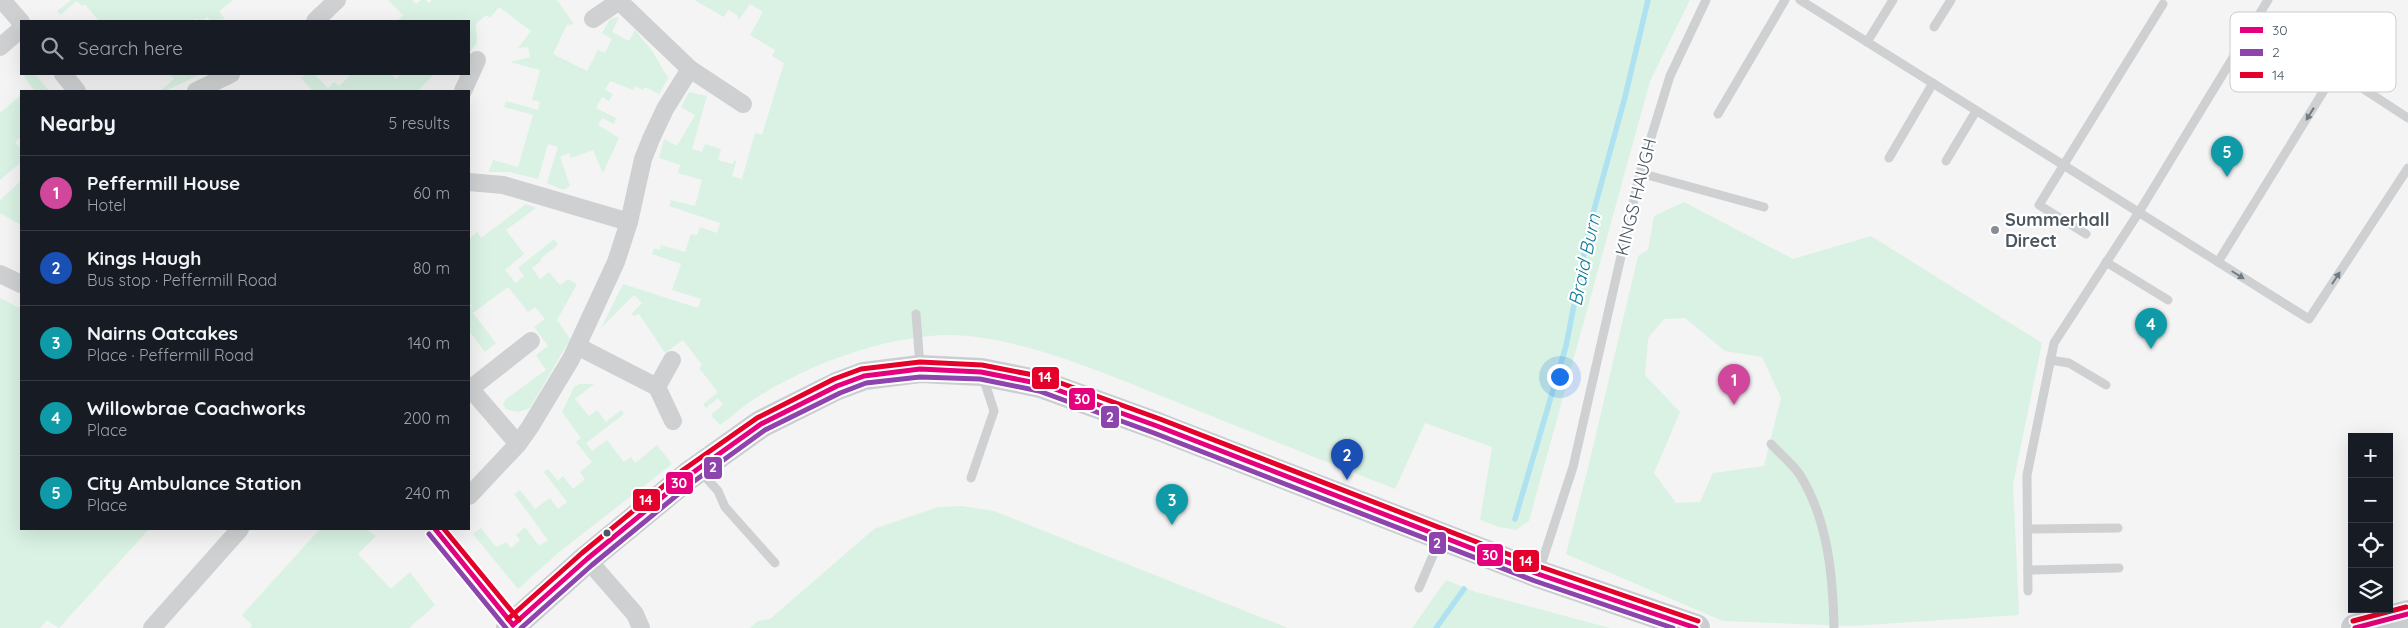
<!DOCTYPE html>
<html lang="en">
<head>
<meta charset="utf-8">
<style>
  body { margin:0; font-family:Quicksand,sans-serif; background:#20242c; color:#f1f3f6 }
  .controls { position:absolute; right:15px; bottom:15px; display:grid; overflow:hidden; border-radius:0px; box-shadow:0 5px 20px #0002 }
  .controls button { width:45px; height:45px; display:grid; place-items:center; padding:0; border:0; border-bottom:1px solid #363941; background:#171b24; color:#f1f3f6; font:25px sans-serif }
  .you { position:absolute; left:1559px; top:376px; width:18px; height:18px; margin:-12px; border:4px solid #fff; border-radius:50%; background:#1a73e8; box-shadow:0 0 0 8px #1a73e833 }
  .badge { display:grid; place-items:center; width:32px; height:32px; border-radius:50%; background:#0b8043; color:#fff; font-size:16px; font-weight:700 }
  .pin { position:absolute; translate:-50% -41px; filter:drop-shadow(0 1px 2px #0008) }
  .pin::after { content:''; position:absolute; top:26px; width:18px; height:15px; background:inherit; clip-path:polygon(0 0,100% 0,50% 100%) }
  .list { margin:0; padding:0; list-style:none }
  h2 { display:flex; justify-content:space-between; align-items:center; height:65px; margin:0; padding:0 20px; font-size:21px }
  h2 small { font-size:16px; font-weight:400; color:#9ea1a6 }
  .list li { display:grid; grid-template-columns:32px 1fr auto; gap:15px; align-items:center; box-sizing:border-box; height:75px; padding:0 20px; border-top:1px solid #363941 }
  .list b { display:block; font-size:19px; white-space:nowrap }
  .list p { margin:0; font-size:16px; white-space:nowrap; color:#9ea1a6 }
  .list em { font-size:16px; font-style:normal; color:#9ea1a6 }
  .icon { flex:none; width:28px; height:28px; fill:none; stroke:currentColor; stroke-width:2; stroke-linecap:round; stroke-linejoin:round }
  .map { position:relative; flex:none; width:2408px; height:628px; overflow:hidden }
  .search { position:absolute; background:#171b24; box-shadow:0 5px 20px #0002; left:20px; top:20px; width:450px; height:55px; display:flex; align-items:center; gap:12px; box-sizing:border-box; padding:0 18px; border-radius:0px; color:#9ea1a6; font-size:19px }
  .panel { position:absolute; background:#171b24; box-shadow:0 5px 20px #0002; left:20px; top:90px; width:450px; height:440px; border-radius:0px }
  .map>svg:first-child { display:block }
  .green { fill:#d9f2e3; fill-rule:evenodd }
  .lines { fill:none; stroke-linecap:round; stroke-linejoin:round }
  .stream { stroke:#aee2f0; stroke-width:5.5 }
  .lane { stroke:#ced0d2; stroke-width:9 }
  .street { stroke:#ced0d2; stroke-width:18 }
  .primary { stroke:#caced1; stroke-width:28 }
  .bus-1-casing { stroke:#fff; stroke-width:9 }
  .bus-2-casing { stroke:#fff; stroke-width:9 }
  .bus-3-casing { stroke:#fff; stroke-width:9 }
  .bus-1 { stroke:#e5007d; stroke-width:5 }
  .bus-2 { stroke:#8e44ad; stroke-width:5 }
  .bus-3 { stroke:#e4002b; stroke-width:5 }
  .oneway { fill:#727b83 }
  .poi-dot { fill:#868d94; stroke:#fff; stroke-width:2 }
  .bus-dot { fill:#4a5661; stroke:#fff; stroke-width:2 }
  .labels { text-anchor:middle; stroke-width:4.5; stroke-linejoin:round; paint-order:stroke }
  .street-label { font-size:18px; fill:#4a5661; stroke:#fff }
  .poi-label { font-size:18px; font-weight:bold; fill:#4a5661; stroke:#fff; text-anchor:start }
  .water-label { font-size:19px; font-style:italic; fill:#0c7c9b; stroke:#fff }
  .key { fill:#fff; stroke:#c9ccd0; stroke-width:1 }
  .key-label { font-size:14px; fill:#4a5661 }
  .line-badge { stroke:#fff; stroke-width:2 }
  .badge-label { font-size:14px; text-anchor:middle; font-weight:bold; fill:#fff }
</style>
</head>
<body>
<div class="map">
<svg width="2408" height="628" viewBox="0 0 2408 628">
  <rect width="100%" height="100%" fill="#f4f4f4"/>
  <g class="green">
    <path d="M71,0H231L232,1L219,11L225,19L211,21L207,17L202,21L195,19L192,21H99L85,4L82,6L77,1L60,15L57,11Z"/>
    <path d="M388,0H412L416,4L421,0H426L429,3L432,0H557L574,24L567,25L553,54L587,71L598,50L605,53L612,39L602,33L610,19L619,17L612,32L629,41L635,30L653,52L668,78L659,94L645,87L643,90L635,86L633,90L610,81L605,90L613,94L609,101L602,97L596,108L616,118L614,124L602,118L598,125L619,138L603,173L593,150L571,158L569,153L560,157L570,186L563,190L547,183L558,147L548,144L538,179L509,172H489L493,160L518,167L533,115L504,107L506,101L538,110L540,102L532,100L540,70L510,62L530,57L528,47L518,48L531,31L499,7L490,18L486,15L476,24L477,43L469,52V21H397L403,15Z"/>
    <path d="M694,0H1690L1650,81L1529,521L1516,530L1499,527L1480,520L1492,447L1425,423L1395,489C1322,460 1248,431 1174,401C1110,375 1013,333 944,335C880,338 813,363 759,396C745,404 733,416 720,425L711,415L723,405L718,398L706,408L703,404L718,392L699,368L702,365L683,340L665,353L639,314L634,316L631,314L642,303L634,295L601,328L623,284L698,308L701,299L672,290L681,264L652,254L654,248L660,250L661,245L685,252L691,234L697,235L700,227L717,233L720,223L669,206L671,200L695,206L702,180L678,173L680,165L659,158L664,139L677,146L695,115L681,107L689,92L707,96L692,149L702,152L705,144L721,149L718,160L733,164L734,160L736,161L732,176L742,179L755,133L762,135L784,63L772,56L775,50L750,35L763,12L750,4L739,20L737,15L728,10L724,17Z"/>
    <path d="M21,72L35,74L49,91H35Z"/>
    <path d="M170,74H201L165,91H160L174,79Z"/>
    <path d="M307,74H314L328,88L334,82L339,86L350,76L349,74H391L396,79L402,74H434L418,91H313L301,78Z"/>
    <path d="M21,95V136L15,142L21,149V162L0,180V113Z"/>
    <path d="M21,181V225L0,213V200Z"/>
    <path d="M1684,202L1793,259L1871,236L2042,343L2013,484L2019,615L1851,626L1723,621L1566,554L1588,468L1638,256L1648,250L1654,216ZM1685,318L1725,351L1762,357L1781,398L1764,466L1713,473L1700,502L1676,503L1654,473L1680,412L1645,375L1648,338L1664,319Z"/>
    <path d="M526,204L536,208L506,230L524,254L505,270L516,283L524,276L518,268L554,239L558,245L540,259L541,261L532,268L540,279L549,272L560,285L568,279L577,284L557,320L570,339L530,408L518,412L506,409L503,404L506,399L546,370L536,355L548,346L534,327L545,319L535,307L528,312L508,287L473,313L496,343L485,352L469,331V308L472,306L469,302V239L477,232L481,238Z"/>
    <path d="M0,298L21,309V529H149L59,628L47,620L40,628H0Z"/>
    <path d="M579,384H594L575,399L589,416L597,410L606,422L621,410L624,414L586,443L592,451L607,440L624,462L631,457L635,463L657,445L672,464L558,553L518,589L473,534L481,528L496,547L506,542L511,548L520,540L516,535L525,527L539,546L548,540L514,494L520,490L535,509L550,498L558,509L567,502L544,472L548,469L558,481L563,476L573,489L585,479L580,472L592,462L576,442L581,438L562,412L574,387Z"/>
    <path d="M962,506L994,511L1288,628H750L758,621L770,619L874,529L938,507Z"/>
    <path d="M320,529H366L376,536L358,554L391,589L410,572L435,605L409,628H250L252,625L242,615Z"/>
    <path d="M1446,580L1476,592L1610,628H1412Z"/>
  </g>
  <g class="lines">
    <g class="stream">
      <path d="M1515,519L1566,346L1589,228L1625,97L1648,0"/>
      <path d="M1436,628L1464,589"/>
    </g>
    <g class="lane">
      <path d="M1800,0L2218,262"/>
      <path d="M1934,27L1951,0"/>
      <path d="M1867,42L1893,0"/>
      <path d="M2336,71L2363,28"/>
      <path d="M1718,114L1785,0"/>
      <path d="M2408,118L2336,71L2218,262L2309,319L2408,168"/>
      <path d="M1889,158L1933,83"/>
      <path d="M1946,161L1976,111"/>
      <path d="M1640,173L1764,207"/>
      <path d="M2086,234L2039,205L2163,4"/>
      <path d="M2106,262L2168,300"/>
      <path d="M916,314L920,366"/>
      <path d="M2050,360L2069,363L2106,385"/>
      <path d="M1771,444C1780,454 1793,464 1800,475C1828,520 1833,576 1834,628"/>
      <path d="M700,471L718,491L725,507L775,563"/>
      <path d="M971,478L994,411L983,377"/>
      <path d="M2028,529L2118,528"/>
      <path d="M2028,570L2119,568"/>
      <path d="M1539,571L1573,467L1640,173L1670,76L1706,0"/>
      <path d="M1419,588L1440,539"/>
      <path d="M2028,591L2027,475L2054,343L2139,212L2268,0"/>
    </g>
    <g class="street">
      <path d="M2,0L21,22"/>
      <path d="M620,0L619,1L690,69"/>
      <path d="M593,19L619,1"/>
      <path d="M315,21L337,0"/>
      <path d="M0,47L21,29"/>
      <path d="M63,74L77,91"/>
      <path d="M196,91L231,74"/>
      <path d="M463,91L477,60"/>
      <path d="M469,182L503,185L629,222"/>
      <path d="M0,274L21,284"/>
      <path d="M577,346L657,387L673,421"/>
      <path d="M469,387L518,444"/>
      <path d="M657,387L672,360"/>
      <path d="M470,389L531,341"/>
      <path d="M469,496L518,444L530,427L571,359L616,262L629,222L643,159L651,139L665,109L690,69L743,104"/>
      <path d="M435,529L513,625"/>
      <path d="M587,559L635,614L641,628"/>
      <path d="M152,628L240,529"/>
    </g>
    <g class="primary">
      <path d="M510,628L587,559L688,476L761,424L837,386L864,376L920,369L981,372L1041,384L1157,426L1538,574L1696,628"/>
      <path d="M2355,628L2408,614"/>
    </g>
    <g class="bus-1-casing">
      <g id="bus-1">
        <path d="M435,529L513,625"/>
        <path d="M513,625L587,559L688,476L761,424L837,386L864,376L920,369L981,372L1041,384L1157,426L1538,574L1696,628"/>
        <path d="M2355,628L2408,614"/>
      </g>
    </g>
    <g class="bus-2-casing">
      <g id="bus-2">
        <path d="M429,534L506,628"/>
        <path d="M521,628L592,565L693,482L765,430L840,393L866,383L920,377L980,379L1039,391L1154,433L1535,581L1673,628"/>
      </g>
    </g>
    <g class="bus-3-casing">
      <g id="bus-3">
        <path d="M444,529L519,620"/>
        <path d="M508,619L582,553L683,470L757,418L834,379L861,369L920,362L982,365L1044,377L1160,419L1541,567L1698,621"/>
        <path d="M2353,621L2406,607"/>
      </g>
    </g>
    <use href="#bus-1" class="bus-1"/>
    <use href="#bus-2" class="bus-2"/>
    <use href="#bus-3" class="bus-3"/>
  </g>
  <defs><path id="oneway-solid" d="M-6-.8H1V-3.2L6.5 0L1 3.2V.8H-6Z" transform="scale(1.25)"/></defs>
  <g class="oneway">
    <use href="#oneway-solid" transform="translate(2310 114) rotate(122)"/>
    <use href="#oneway-solid" transform="translate(2238 275) rotate(32)"/>
    <use href="#oneway-solid" transform="translate(2336 278) rotate(-57)"/>
  </g>
  <circle class="poi-dot" cx="1995" cy="230" r="5"/>
  <circle class="bus-dot" cx="607" cy="533" r="4.5"/>
  <g class="labels">
    <g class="street-label">
      <text transform="translate(1636 197) rotate(-76)" y="6">KINGS HAUGH</text>
    </g>
    <g class="poi-label">
      <text x="2005" y="226">Summerhall<tspan x="2005" dy="21">Direct</tspan></text>
    </g>
    <g class="water-label">
      <text transform="translate(1584 260) rotate(-78)" y="7">Braid Burn</text>
    </g>
  </g>
  <rect x="2230" y="12" width="166" height="80" rx="8" class="key"/>
  <rect x="2240" y="27" width="23" height="6" fill="#e5007d"/>
  <rect x="2240" y="49" width="23" height="7" fill="#8e44ad"/>
  <rect x="2240" y="72" width="23" height="6" fill="#e4002b"/>
  <g class="key-label">
    <text x="2272" y="35">30</text>
    <text x="2272" y="57">2</text>
    <text x="2272" y="80">14</text>
  </g>
  <g class="line-badge">
    <rect x="1031" y="366" width="29" height="24" rx="5" fill="#e4002b"/>
    <rect x="1068" y="387" width="28" height="24" rx="5" fill="#e5007d"/>
    <rect x="1100" y="405" width="20" height="24" rx="5" fill="#8e44ad"/>
    <rect x="703" y="456" width="20" height="24" rx="5" fill="#8e44ad"/>
    <rect x="665" y="471" width="29" height="24" rx="5" fill="#e5007d"/>
    <rect x="632" y="488" width="29" height="24" rx="5" fill="#e4002b"/>
    <rect x="1428" y="531" width="19" height="24" rx="5" fill="#8e44ad"/>
    <rect x="1476" y="543" width="28" height="24" rx="5" fill="#e5007d"/>
    <rect x="1512" y="549" width="28" height="24" rx="5" fill="#e4002b"/>
  </g>
  <g class="badge-label">
    <text x="1045" y="382">14</text>
    <text x="1082" y="404">30</text>
    <text x="1110" y="422">2</text>
    <text x="713" y="472">2</text>
    <text x="679" y="488">30</text>
    <text x="646" y="505">14</text>
    <text x="1437" y="548">2</text>
    <text x="1490" y="560">30</text>
    <text x="1526" y="566">14</text>
  </g>
</svg>
<div class="controls">
<button>+</button>
<button>−</button>
<button><svg class="icon" aria-label="locate" viewBox="0 0 24 24"><circle cx="12" cy="12" r="6"/><path d="M12 2v4M12 18v4M2 12h4M18 12h4"/></svg></button>
<button><svg class="icon" aria-label="layers" viewBox="0 0 24 24"><path d="M12 4l9 5-9 5-9-5zM3 14l9 5 9-5"/></svg></button>
</div>
<div class="you"></div>
<div class="pin badge" style="left:1734px;top:405px;background:#d1479c">1</div>
<div class="pin badge" style="left:1347px;top:480px;background:#1a4fb4">2</div>
<div class="pin badge" style="left:1172px;top:525px;background:#0f9aa8">3</div>
<div class="pin badge" style="left:2151px;top:349px;background:#0f9aa8">4</div>
<div class="pin badge" style="left:2227px;top:177px;background:#0f9aa8">5</div>
<div class="search"><svg class="icon" aria-label="search" viewBox="0 0 24 24"><circle cx="10" cy="10" r="6"/><path d="M15 15l6 6"/></svg>Search here</div>
<section class="panel">
<h2>Nearby<small>5 results</small></h2>
<ul class="list">
<li><span class="badge" style="background:#d1479c">1</span><div><b>Peffermill House</b><p>Hotel</p></div><em>60 m</em></li>
<li><span class="badge" style="background:#1a4fb4">2</span><div><b>Kings Haugh</b><p>Bus stop · Peffermill Road</p></div><em>80 m</em></li>
<li><span class="badge" style="background:#0f9aa8">3</span><div><b>Nairns Oatcakes</b><p>Place · Peffermill Road</p></div><em>140 m</em></li>
<li><span class="badge" style="background:#0f9aa8">4</span><div><b>Willowbrae Coachworks</b><p>Place</p></div><em>200 m</em></li>
<li><span class="badge" style="background:#0f9aa8">5</span><div><b>City Ambulance Station</b><p>Place</p></div><em>240 m</em></li>
</ul>
</section>
</div>
</body>
</html>
